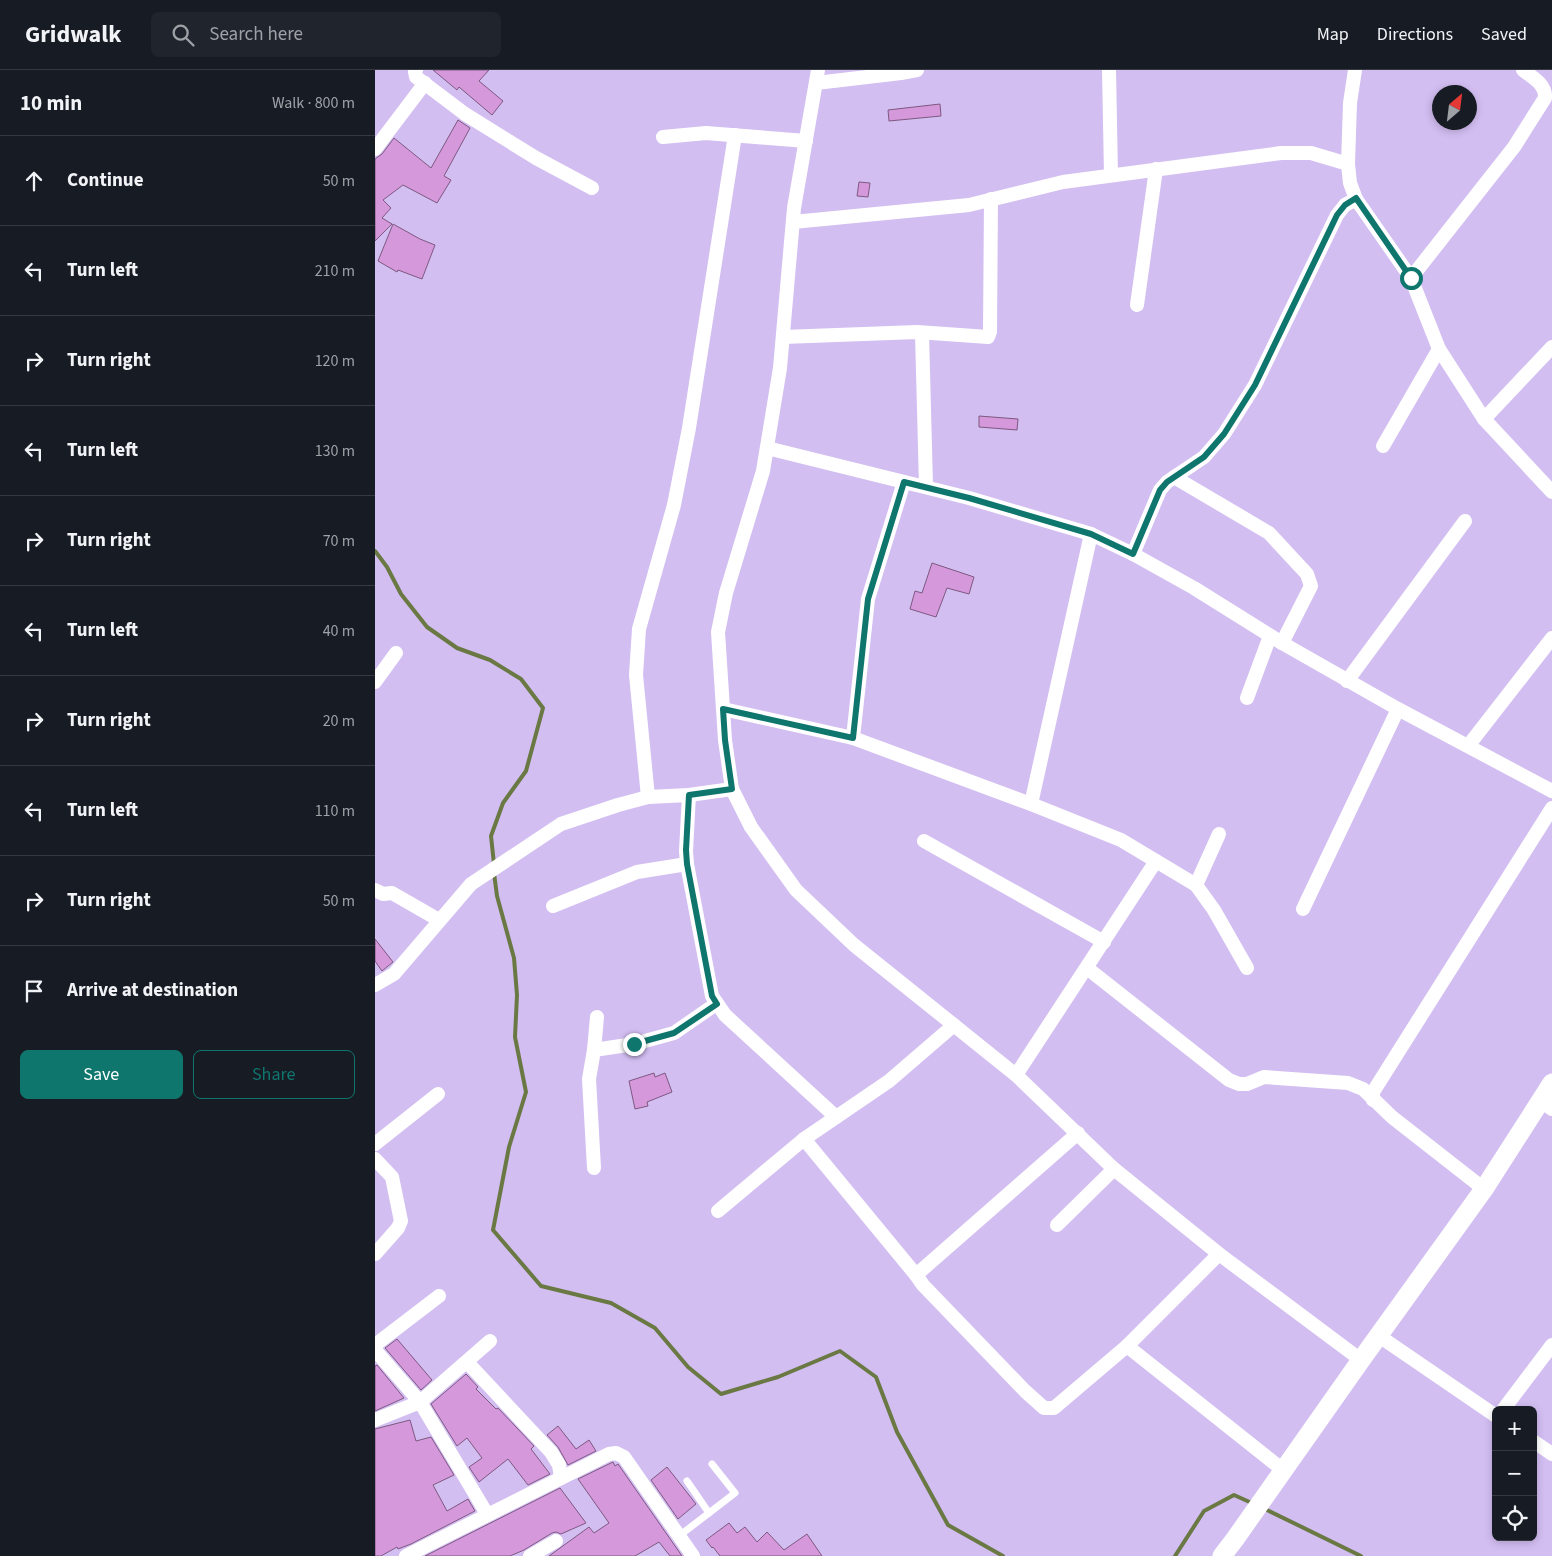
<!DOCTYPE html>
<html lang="en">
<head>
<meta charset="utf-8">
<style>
  body { margin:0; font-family:"Source Sans 3",sans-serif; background:#20242c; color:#f1f3f6 }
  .controls { position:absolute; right:15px; bottom:15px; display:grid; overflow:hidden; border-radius:8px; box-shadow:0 2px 8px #0003 }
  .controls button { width:45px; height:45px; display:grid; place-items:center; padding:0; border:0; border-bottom:1px solid #363941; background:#171b24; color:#f1f3f6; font:25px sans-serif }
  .compass { position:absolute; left:1057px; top:15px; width:45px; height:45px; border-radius:50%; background:#171b24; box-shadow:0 2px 8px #0003; rotate:28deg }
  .stop { position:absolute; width:15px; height:15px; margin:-11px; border:4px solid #0f766e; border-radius:50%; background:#fff }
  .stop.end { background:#0f766e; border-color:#fff; box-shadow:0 1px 5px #0008 }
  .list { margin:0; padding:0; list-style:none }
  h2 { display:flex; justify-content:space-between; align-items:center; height:65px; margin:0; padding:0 20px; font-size:21px }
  h2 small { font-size:16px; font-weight:400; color:#9ea1a6 }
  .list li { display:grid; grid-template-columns:32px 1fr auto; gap:15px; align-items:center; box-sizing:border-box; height:90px; padding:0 20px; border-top:1px solid #363941 }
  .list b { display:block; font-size:19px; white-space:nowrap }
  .list em { font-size:16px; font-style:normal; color:#9ea1a6 }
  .actions { display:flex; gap:10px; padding:15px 20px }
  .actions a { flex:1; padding:11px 0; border:1px solid #0f766e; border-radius:8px; text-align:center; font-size:18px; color:#0f766e }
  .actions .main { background:#0f766e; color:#fff }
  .icon { flex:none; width:28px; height:28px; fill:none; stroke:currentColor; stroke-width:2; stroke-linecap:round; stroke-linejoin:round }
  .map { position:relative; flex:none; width:1177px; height:1486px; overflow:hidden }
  header { display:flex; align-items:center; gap:30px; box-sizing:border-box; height:70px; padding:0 25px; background:#171b24; border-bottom:1px solid #363941 }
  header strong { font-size:24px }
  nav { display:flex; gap:28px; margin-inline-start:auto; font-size:18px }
  .search { width:350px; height:45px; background:#20242c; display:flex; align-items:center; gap:12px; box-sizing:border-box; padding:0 18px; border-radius:8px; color:#9ea1a6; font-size:19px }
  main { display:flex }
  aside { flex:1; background:#171b24 }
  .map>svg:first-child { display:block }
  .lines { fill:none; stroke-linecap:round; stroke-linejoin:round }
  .stream { stroke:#6a7944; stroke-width:4 }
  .building { fill:#d598db; stroke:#7d5981 }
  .service { stroke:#fff; stroke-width:7 }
  .minor { stroke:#fff; stroke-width:14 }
  .secondary { stroke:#fff; stroke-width:19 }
  .route { stroke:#0f766e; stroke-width:6 }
</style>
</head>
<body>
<header>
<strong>Gridwalk</strong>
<div class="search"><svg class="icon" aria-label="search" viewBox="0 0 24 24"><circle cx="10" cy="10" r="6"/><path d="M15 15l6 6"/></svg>Search here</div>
<nav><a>Map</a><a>Directions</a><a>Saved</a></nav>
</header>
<main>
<aside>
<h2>10 min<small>Walk · 800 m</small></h2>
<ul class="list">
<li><svg class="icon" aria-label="ahead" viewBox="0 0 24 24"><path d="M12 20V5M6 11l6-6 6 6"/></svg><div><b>Continue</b></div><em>50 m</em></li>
<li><svg class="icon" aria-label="left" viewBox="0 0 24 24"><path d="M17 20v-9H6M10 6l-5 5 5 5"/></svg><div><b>Turn left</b></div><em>210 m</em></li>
<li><svg class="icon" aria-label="right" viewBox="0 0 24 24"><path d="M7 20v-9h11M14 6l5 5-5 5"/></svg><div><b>Turn right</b></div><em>120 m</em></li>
<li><svg class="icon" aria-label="left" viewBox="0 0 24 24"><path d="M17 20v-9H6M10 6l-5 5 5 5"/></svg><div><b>Turn left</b></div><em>130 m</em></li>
<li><svg class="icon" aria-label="right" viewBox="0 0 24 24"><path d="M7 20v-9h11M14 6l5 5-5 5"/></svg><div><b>Turn right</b></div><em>70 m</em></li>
<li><svg class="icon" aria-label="left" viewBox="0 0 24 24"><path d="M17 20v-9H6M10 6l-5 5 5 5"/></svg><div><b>Turn left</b></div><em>40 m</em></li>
<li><svg class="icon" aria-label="right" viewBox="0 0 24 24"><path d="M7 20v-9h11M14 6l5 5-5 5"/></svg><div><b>Turn right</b></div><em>20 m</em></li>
<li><svg class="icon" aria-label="left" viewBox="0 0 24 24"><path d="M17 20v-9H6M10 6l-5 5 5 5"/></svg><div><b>Turn left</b></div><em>110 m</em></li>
<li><svg class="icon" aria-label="right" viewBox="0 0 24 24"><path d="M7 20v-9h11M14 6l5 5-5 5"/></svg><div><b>Turn right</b></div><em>50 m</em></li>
<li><svg class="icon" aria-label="arrive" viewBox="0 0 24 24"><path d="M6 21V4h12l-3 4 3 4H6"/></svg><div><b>Arrive at destination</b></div></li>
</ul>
<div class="actions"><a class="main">Save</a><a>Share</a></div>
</aside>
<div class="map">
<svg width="1177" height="1486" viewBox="0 0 1177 1486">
  <rect width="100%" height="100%" fill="#d3bef2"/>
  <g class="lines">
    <g class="stream">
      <path d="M0,481L12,497L26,524L52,557L82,578L115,590L146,609L168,638L151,701L128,733L116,766L119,794"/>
      <path d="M119,803L122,826L139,888L142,925L140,967L151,1022L134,1077L118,1160L166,1216L236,1233L280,1258L313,1297L346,1324L403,1307L465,1281L501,1307L522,1362L573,1455L628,1486"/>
      <path d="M888,1438L986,1486"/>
      <path d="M800,1486L829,1441L859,1425L879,1434"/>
    </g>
  </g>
  <g class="building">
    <path d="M58,0H114L104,11L128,31L117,45L84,17L82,20Z"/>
    <path d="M565,34L566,46L514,51L513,40Z"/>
    <path d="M83,50L95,58L69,106L76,110L62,133L28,115L8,130L16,138L7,148L17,154L0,171V89L7,84L19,68L56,98Z"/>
    <path d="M484,112L495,113L493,127L482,126Z"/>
    <path d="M18,154L45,169L60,175L47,209L23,200L22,202L3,191Z"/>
    <path d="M604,346L643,349L642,360L604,357Z"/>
    <path d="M557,493L599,507L594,524L572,518L561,547L535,539L540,521L547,523Z"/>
    <path d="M0,869L18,892L7,901L0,891Z"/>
    <path d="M279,1003L280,1007L290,1003L297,1022L272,1032L273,1036L260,1039L254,1011Z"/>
    <path d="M22,1269L57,1310L46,1320L10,1278Z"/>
    <path d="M2,1295L29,1328L0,1341V1296Z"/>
    <path d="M91,1304L103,1317L101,1319L121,1339L123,1338L159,1376L156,1379L175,1404L153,1415L133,1389L104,1412L94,1397L107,1388L92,1368L82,1376L56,1334Z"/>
    <path d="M35,1350L41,1371L56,1367L79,1405L58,1415L72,1441L93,1429L100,1441L36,1474L23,1479L22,1477L6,1486H0V1359Z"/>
    <path d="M183,1356L201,1379L214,1370L221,1381L193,1395L183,1377L172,1365Z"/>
    <path d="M238,1392L240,1396L243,1394L307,1486H295L284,1472L260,1486H174L214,1457L219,1463L234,1453L203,1409Z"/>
    <path d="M292,1397L321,1434L303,1449L276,1410Z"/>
    <path d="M185,1418L211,1453L186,1464L181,1462L177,1463L149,1480L135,1486H50Z"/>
    <path d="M354,1453L362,1463L370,1457L382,1472L392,1462L409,1480L432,1464L447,1486H345L338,1477L337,1478L331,1470Z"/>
  </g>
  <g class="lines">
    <g class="service">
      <path d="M312,1411L334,1443"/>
      <path d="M304,1466L360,1423L337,1394"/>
    </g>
    <g class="minor">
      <path d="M41,0L40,2L41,7L90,44L161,88L217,118"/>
      <path d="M443,0L419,138L405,298L388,401L351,523L343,562L350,670L357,719L376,757L421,820L479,875L641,1005L739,1099L844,1184L986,1290"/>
      <path d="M734,0L736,105"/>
      <path d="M980,0L975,33L973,94L975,113L981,129L1036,208L1064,279L1109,349L1177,422"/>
      <path d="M441,13L526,3L542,0"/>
      <path d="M288,67L331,63L431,71"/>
      <path d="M0,79L50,13"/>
      <path d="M418,152L594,135L688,112L906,83H936L973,94"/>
      <path d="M1036,208L1139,77L1170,28C1171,14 1158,8 1148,0"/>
      <path d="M762,235L781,99"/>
      <path d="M547,263L551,416"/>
      <path d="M408,267L542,262L613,267L615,262L616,129"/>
      <path d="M1109,349L1177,277"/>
      <path d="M1008,376L1064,279"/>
      <path d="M392,378L594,428L716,464L758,484L819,518L907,573L1023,639L1177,721"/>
      <path d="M799,407L894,463L932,504L936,516L907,573"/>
      <path d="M758,484L785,420L792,412L829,387L849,364L880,315L962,145L970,135L981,129"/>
      <path d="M972,611L1090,451"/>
      <path d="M0,612L21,583"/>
      <path d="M872,628L895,566"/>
      <path d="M348,639L478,668L656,734L746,770L821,815L839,840L872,898"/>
      <path d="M478,668L493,529L529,412"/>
      <path d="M1093,676L1177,568"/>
      <path d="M314,725L311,781L312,794L337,926L350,945L461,1047"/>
      <path d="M273,727L261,605L264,559L299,435L314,358L360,65"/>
      <path d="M656,734L716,464"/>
      <path d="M549,771L729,872"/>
      <path d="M821,815L844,764"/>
      <path d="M0,820L8,824L17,823L64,850"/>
      <path d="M178,836L262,802L312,794"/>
      <path d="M928,839L1023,639"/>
      <path d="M712,898L854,1010L864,1014H872L889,1007L973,1013L988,1019L1017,1047L1109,1119"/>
      <path d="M0,915L19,904L96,814L186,754L243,735L273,727L314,725L357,719"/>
      <path d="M219,980L259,974L299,963L341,934"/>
      <path d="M641,1005L781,791"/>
      <path d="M998,1030V1022L1177,738"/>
      <path d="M1166,1031L1177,1039"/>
      <path d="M429,1069L541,1205L548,1215L650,1321L669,1338H679L752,1276L844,1184"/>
      <path d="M0,1074L63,1024"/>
      <path d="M0,1089L17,1107L26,1151L23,1158L0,1184"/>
      <path d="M219,1098L214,1009L219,980L222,947"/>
      <path d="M343,1141L429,1069L514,1011L579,955"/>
      <path d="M682,1155L739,1099"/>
      <path d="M541,1205L703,1063"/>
      <path d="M1004,1266L1121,1346"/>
      <path d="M0,1275L64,1226"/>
      <path d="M752,1276L908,1400"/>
      <path d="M0,1280L45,1332L112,1444"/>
      <path d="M92,1292L176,1382L184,1395L186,1408"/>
      <path d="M1128,1340L1177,1275"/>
      <path d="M0,1350L45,1332L115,1271"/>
      <path d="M1158,1371L1177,1384"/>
      <path d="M31,1486L234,1384L241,1383L249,1387L318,1486"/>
      <path d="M155,1486L181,1471"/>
    </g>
    <path class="secondary" d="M847,1486L860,1469L986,1290L1109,1119L1177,1013"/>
  </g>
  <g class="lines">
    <path class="route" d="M259,974L299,963L342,934L337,926L312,794L311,780L314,725L357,719L350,670L348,639L478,668L493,529L529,412L594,428L716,464L758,484L785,420L792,412L829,387L849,364L880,315L962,145L970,135L981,128L1036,208"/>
  </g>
</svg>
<div class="controls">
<button>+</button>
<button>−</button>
<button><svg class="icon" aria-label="locate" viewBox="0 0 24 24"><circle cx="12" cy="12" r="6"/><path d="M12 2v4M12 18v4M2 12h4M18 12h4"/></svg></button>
</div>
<svg class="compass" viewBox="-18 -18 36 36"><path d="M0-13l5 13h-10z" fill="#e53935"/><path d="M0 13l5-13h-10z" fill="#9ea1a6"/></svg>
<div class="stop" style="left:1036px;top:208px"></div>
<div class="stop end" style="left:259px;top:974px"></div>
</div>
</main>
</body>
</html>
